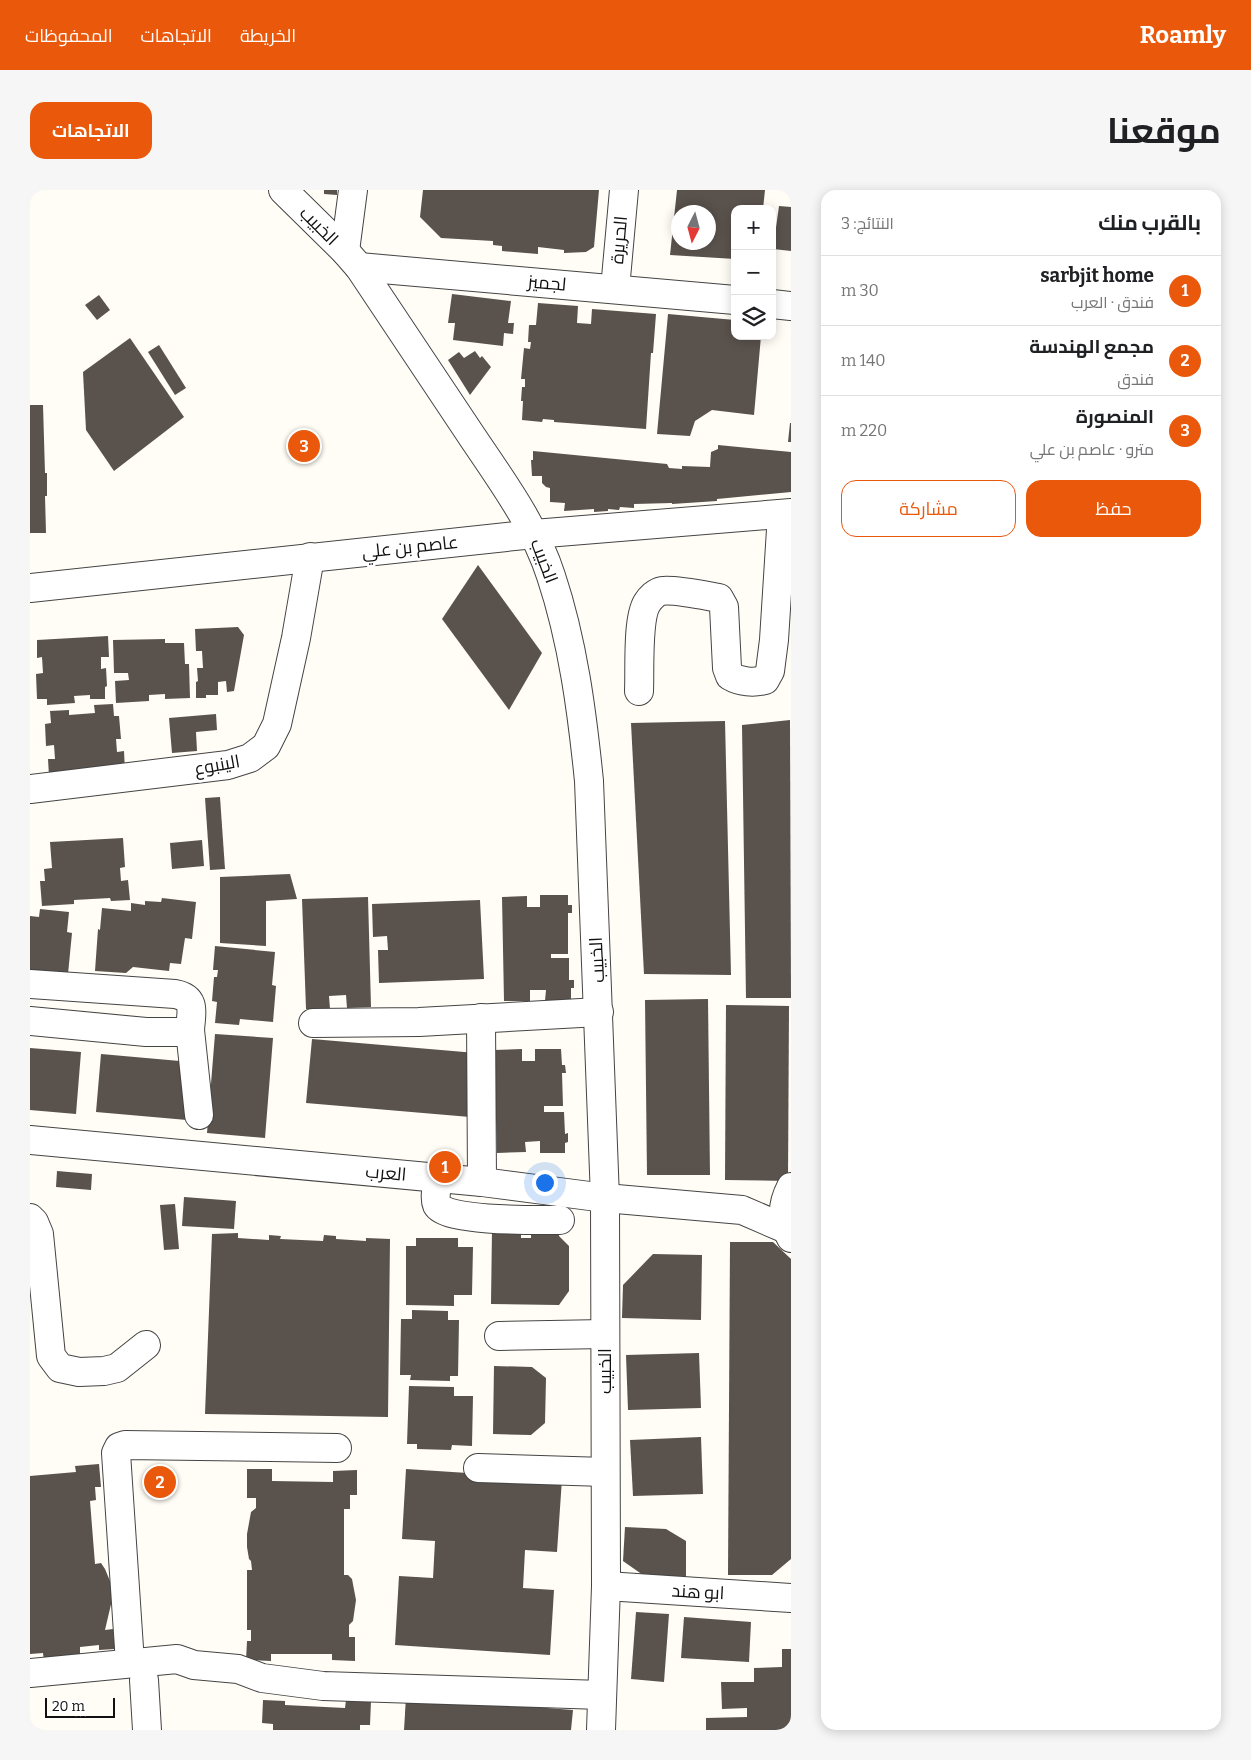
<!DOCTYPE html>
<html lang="ar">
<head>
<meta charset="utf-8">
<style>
  body { margin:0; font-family:Bitter,Cairo,serif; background:#f6f6f6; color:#202124; direction:rtl }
  .controls { position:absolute; right:15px; top:15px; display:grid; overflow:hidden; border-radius:10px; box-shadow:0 2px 12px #0003 }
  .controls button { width:45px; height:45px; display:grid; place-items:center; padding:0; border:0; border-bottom:1px solid #e0e0e0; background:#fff; color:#202124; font:25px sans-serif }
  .compass { position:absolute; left:641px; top:15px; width:45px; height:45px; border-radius:50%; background:#fff; box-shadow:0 2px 12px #0003; rotate:186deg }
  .scale { position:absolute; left:15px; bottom:12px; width:70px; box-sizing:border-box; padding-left:5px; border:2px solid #111; border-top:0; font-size:14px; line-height:18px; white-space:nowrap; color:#111; -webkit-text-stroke:4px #fff; paint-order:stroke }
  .you { position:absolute; left:514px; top:992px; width:18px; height:18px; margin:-12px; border:4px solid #fff; border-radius:50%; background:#1a73e8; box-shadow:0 0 0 8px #1a73e833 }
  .badge { display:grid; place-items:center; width:32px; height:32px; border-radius:50%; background:#ea580c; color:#fff; font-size:16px; font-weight:700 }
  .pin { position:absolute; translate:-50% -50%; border:2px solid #fff; box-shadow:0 1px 5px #0006 }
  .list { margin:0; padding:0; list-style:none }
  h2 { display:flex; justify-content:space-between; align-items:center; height:65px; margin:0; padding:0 20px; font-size:21px }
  h2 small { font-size:16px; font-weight:400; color:#757577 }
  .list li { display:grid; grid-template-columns:32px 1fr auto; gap:15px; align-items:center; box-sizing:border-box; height:70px; padding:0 20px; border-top:1px solid #e0e0e0 }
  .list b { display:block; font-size:19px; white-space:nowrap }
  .list p { margin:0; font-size:16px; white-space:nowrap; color:#757577 }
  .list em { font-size:16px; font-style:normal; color:#757577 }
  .actions { display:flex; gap:10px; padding:15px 20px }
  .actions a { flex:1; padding:11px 0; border:1px solid #ea580c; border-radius:15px; text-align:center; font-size:18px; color:#ea580c }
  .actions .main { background:#ea580c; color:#fff }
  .icon { flex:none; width:28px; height:28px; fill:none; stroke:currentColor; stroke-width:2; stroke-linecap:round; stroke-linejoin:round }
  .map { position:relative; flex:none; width:761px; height:1540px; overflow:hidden; direction:ltr; border-radius:15px }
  header { display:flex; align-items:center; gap:30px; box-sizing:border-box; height:70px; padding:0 25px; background:#ea580c; color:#fff }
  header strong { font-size:24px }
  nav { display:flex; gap:28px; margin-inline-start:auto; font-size:18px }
  .intro { display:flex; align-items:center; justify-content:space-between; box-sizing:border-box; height:120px; padding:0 30px }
  h1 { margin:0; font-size:35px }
  .button { padding:12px 22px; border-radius:15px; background:#ea580c; color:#fff; font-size:18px; font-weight:700 }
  main { display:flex; gap:30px; padding:0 30px }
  aside { flex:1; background:#fff; border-radius:15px; box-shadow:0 2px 12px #0003 }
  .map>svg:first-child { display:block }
  .building { fill:#5a524d; fill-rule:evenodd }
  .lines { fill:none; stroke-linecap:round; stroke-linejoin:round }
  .minor-casing { stroke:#444; stroke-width:30 }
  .minor { stroke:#fff; stroke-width:28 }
  .labels { text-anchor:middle; stroke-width:5; stroke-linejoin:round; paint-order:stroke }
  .street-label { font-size:18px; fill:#111; stroke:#fff }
</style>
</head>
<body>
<header>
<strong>Roamly</strong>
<nav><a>الخريطة</a><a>الاتجاهات</a><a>المحفوظات</a></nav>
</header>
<div class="intro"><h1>موقعنا</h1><a class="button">الاتجاهات</a></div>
<main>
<aside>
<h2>بالقرب منك<small>النتائج: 3</small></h2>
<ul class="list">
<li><span class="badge">1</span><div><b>sarbjit home</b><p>فندق · العرب</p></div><em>30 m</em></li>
<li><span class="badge">2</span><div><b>مجمع الهندسة</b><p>فندق</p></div><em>140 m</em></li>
<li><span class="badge">3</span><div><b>المنصورة</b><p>مترو · عاصم بن علي</p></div><em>220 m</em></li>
</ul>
<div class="actions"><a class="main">حفظ</a><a>مشاركة</a></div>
</aside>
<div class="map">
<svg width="761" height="1540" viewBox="0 0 761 1540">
  <rect width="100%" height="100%" fill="#fffdf5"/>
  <g class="building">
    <path d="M294,0H307V5L294,4Z"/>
    <path d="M393,0H569L564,57L556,62L534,63V60L508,57V64L472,61V56L463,55V51L411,48L390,27Z"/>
    <path d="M647,0H735L733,19H705V69L640,65ZM648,22H678V52H648Z"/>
    <path d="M749,16L761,17V61L743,59Z"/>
    <path d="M422,104L481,111L478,133H484L483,144L474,143L473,156L423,150L425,133H418Z"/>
    <path d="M69,105L80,120L67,130L55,115Z"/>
    <path d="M508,113L548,116L547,133L561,134L562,119L626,124L623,163H621L616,239L524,232V230L513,229L512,232L492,230L493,211H491L492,197H495V189H491L494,158L500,159L501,152H498L499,135H506Z"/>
    <path d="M638,124L705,130V146H731L724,225L682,220L665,231L660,246L627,244Z"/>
    <path d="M100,148L154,227L84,281L56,240L53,182Z"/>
    <path d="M129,155L156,198L145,205L118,162Z"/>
    <path d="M445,161L450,168L452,166L461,177L440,205L418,170L429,162L434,168Z"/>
    <path d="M0,215H13L15,283H17V306H15L16,343H0Z"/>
    <path d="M760,233H761V252H758Z"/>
    <path d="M688,255L761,262V302L687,309V311L642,314V313L604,314V318L590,317L589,320L578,319V321L564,322V319L534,321L535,313L520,312V298L516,297L512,293V286H502L501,270H503V261L637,274L639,278L652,279V276L680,277L681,262L688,259Z"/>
    <path d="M448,375L512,463L479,520L412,429Z"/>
    <path d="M208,437L214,445L204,501L197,502L196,491L188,492V505H176V508H166V492L168,491L167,478H173L172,461H166L165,439Z"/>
    <path d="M78,446L79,467H71V479L76,478L77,496L75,497V509H60V505L44,506L45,513L17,515V509H7L6,484L13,483L12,467L7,468V450Z"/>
    <path d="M135,449V453H154L155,474H159L160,508L135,509V504L119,505V511L86,513L85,491L99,490L98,483H84L83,450Z"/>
    <path d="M83,514L84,526H89L91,549H86L87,562L94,561L95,581L19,586L18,569H25L24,555L16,556L15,534L21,533L20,521L39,520V525L65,523L64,515Z"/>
    <path d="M186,524L187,540L166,542L167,561L142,563L139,528Z"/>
    <path d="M760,530L761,808H716L712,535Z"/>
    <path d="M695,531L701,785L614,784L601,533Z"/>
    <path d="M190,607L195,679L180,680L175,608Z"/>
    <path d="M93,648L95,677L90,678L91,691L98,690L100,710L81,711L80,708L44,710V714L12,716L10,691H15L14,679L22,678L20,652Z"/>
    <path d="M172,650L174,676L142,679L140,653Z"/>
    <path d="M260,684L267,709L236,711V756L190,753V687Z"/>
    <path d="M510,705H538V715H542V723H538V764H521V768H539V790H544V798H541V811H515L516,800H500V811H474L472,707L497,706V717H510Z"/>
    <path d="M338,707L341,817L317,818L316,805L299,806L300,819H276L272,709Z"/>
    <path d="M132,708L166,712L162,749L155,748L151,774L140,773L139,781L103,777L96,783L65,781L68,739L70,740L72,718L101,721V713L115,715V711L131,712Z"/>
    <path d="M450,710L454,789L349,793L348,760H358L357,746L343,747L342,714Z"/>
    <path d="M10,719L39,722L37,742L42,743L38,784L0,789V726L9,727Z"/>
    <path d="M185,756L245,762L242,795L246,796L243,832L210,829L209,835L185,833L187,812L182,811L184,787H187L188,780H183Z"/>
    <path d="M678,809L680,985H617L615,810Z"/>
    <path d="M696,815L759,816L758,991L695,990Z"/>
    <path d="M185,844L243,848L235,948L177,943Z"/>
    <path d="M282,849L446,863L440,927L276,913Z"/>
    <path d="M0,858L51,862L46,924L0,920Z"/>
    <path d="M492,859V871H505V859H531L532,875H535L536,883H532L533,916H514V922H534L535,944L538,943V952L535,953V963H510V951L495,952L496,962L467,963L464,860Z"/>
    <path d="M71,864L161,872L157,930L66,922Z"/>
    <path d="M27,981L62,984L61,1000L26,997Z"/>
    <path d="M154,1007L206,1011L204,1039L152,1036Z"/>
    <path d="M145,1014L149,1059L134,1060L130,1015Z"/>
    <path d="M462,1040H491V1048H501V1042L529,1043V1046L539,1056V1101L529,1115L461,1114Z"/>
    <path d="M208,1043V1048L239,1050V1045L251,1046L250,1049L293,1051L294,1045L306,1046V1049L336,1051V1048L360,1049L358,1227L175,1224L182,1044Z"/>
    <path d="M386,1048H428V1057H443L442,1105H424V1116L376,1115V1056H386Z"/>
    <path d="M700,1052H743L761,1069V1369L742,1385H698Z"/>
    <path d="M623,1064L672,1065L671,1130L592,1128L593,1095Z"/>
    <path d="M382,1120L418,1121V1130H429L428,1186H420V1191L380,1190L381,1185H370L371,1129H382Z"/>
    <path d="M669,1163L671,1218L598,1220L596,1165Z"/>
    <path d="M464,1176L502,1177L516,1188L515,1233L501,1245L463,1244Z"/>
    <path d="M379,1196L424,1197V1206H443L442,1256L422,1255L421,1260L387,1259V1254H377Z"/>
    <path d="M671,1247L673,1304L603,1306L600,1250Z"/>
    <path d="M69,1274L71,1297H65L66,1310L60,1311L65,1374L71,1373L75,1379L80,1391L82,1410L75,1440L83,1439L85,1459L69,1460V1455L50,1457V1465L15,1480L13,1463L0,1464V1286L46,1282L45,1276Z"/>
    <path d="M217,1279H242V1291L303,1292V1281L327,1280V1305H320V1319H314V1385H318L322,1389L326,1410L323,1431L319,1435V1447H325V1471L302,1470V1464H241V1471L216,1470L217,1451H221V1440H217V1380H222L221,1371L219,1369L217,1357V1344L221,1322L226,1318V1308H217Z"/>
    <path d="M376,1279L532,1289L527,1362L495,1360L493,1398L524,1400L520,1465L365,1455L369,1386L403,1388L405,1351L372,1349Z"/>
    <path d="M595,1337L636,1339L656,1351V1395L640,1404L593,1371Z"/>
    <path d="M606,1422L639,1424L634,1492L601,1489Z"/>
    <path d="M654,1427L721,1432L719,1472L651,1468Z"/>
    <path d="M752,1459H761V1540H676V1528L717,1527V1518L692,1519L691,1492H724V1478L752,1477Z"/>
    <path d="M376,1507L543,1520L541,1540H374Z"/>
    <path d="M233,1510L255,1511V1515L315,1518L316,1510L341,1511L340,1535H330V1540H243V1534L232,1533Z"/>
  </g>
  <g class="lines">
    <g class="minor-casing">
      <g id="minor">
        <path d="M253,0L315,61L329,77C367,134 405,191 443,248C472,291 505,336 521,386C543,452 552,522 559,591L575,1008L576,1396L571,1540"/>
        <path d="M315,61L323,0"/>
        <path d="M329,77L705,110"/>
        <path d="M585,99L594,0"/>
        <path d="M742,114L761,116"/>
        <path d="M0,398L504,344L761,323"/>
        <path d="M609,501C610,480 607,429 617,413C620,408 626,402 632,401C644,399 677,406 689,408L694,417L697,478L700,486C710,492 724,493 735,490L740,481L744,450L752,324"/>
        <path d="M0,599L198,575L220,568L236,556L247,534L266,448L280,367"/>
        <path d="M0,794L145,804C167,808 161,823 160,840L148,842H116L0,831"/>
        <path d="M451,828L452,992"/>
        <path d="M283,833L389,832L569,822"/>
        <path d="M160,840L169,925"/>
        <path d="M0,950L452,992L575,1008L712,1020L756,1039"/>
        <path d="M408,988C407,996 404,1008 407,1015C416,1032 509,1030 530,1030"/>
        <path d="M761,997C752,1014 751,1031 761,1048"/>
        <path d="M0,1028L4,1032L9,1044L21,1166L30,1178L49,1182L74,1181L87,1178L116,1155"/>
        <path d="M469,1146L575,1144"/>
        <path d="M448,1278L575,1282"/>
        <path d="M576,1396L761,1408"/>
        <path d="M100,1473L86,1263L89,1257L95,1255L307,1258"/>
        <path d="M0,1483L147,1469L164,1475L208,1479L232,1488L293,1496L572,1505"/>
        <path d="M114,1490L117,1540"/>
      </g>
    </g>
    <use href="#minor" class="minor"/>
  </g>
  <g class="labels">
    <g class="street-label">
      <text transform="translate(289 36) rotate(45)" y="6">الخبيب</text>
      <text transform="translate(589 50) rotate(-85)" y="6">الحريرة</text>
      <text transform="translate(517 93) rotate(5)" y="6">لجميز</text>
      <text transform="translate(380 357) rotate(-6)" y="6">عاصم بن علي</text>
      <text transform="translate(514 371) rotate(69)" y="6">الخبيب</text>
      <text transform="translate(187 575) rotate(-10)" y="6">الينبوع</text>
      <text transform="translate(567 770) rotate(-93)" y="6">الخبيب</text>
      <text transform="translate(356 983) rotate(5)" y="6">العرب</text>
      <text transform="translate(575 1181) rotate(-90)" y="6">الخبيب</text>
      <text transform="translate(668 1402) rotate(3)" y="6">ابو هند</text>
    </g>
  </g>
</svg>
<div class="controls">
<button>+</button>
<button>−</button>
<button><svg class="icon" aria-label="layers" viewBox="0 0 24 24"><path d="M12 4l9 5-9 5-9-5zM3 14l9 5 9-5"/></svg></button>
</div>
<svg class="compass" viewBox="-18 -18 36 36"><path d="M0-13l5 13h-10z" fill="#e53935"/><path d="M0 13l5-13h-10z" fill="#757577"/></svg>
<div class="scale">20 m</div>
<div class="you"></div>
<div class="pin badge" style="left:415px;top:977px">1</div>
<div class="pin badge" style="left:130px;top:1292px">2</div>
<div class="pin badge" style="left:274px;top:256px">3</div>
</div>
</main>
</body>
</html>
